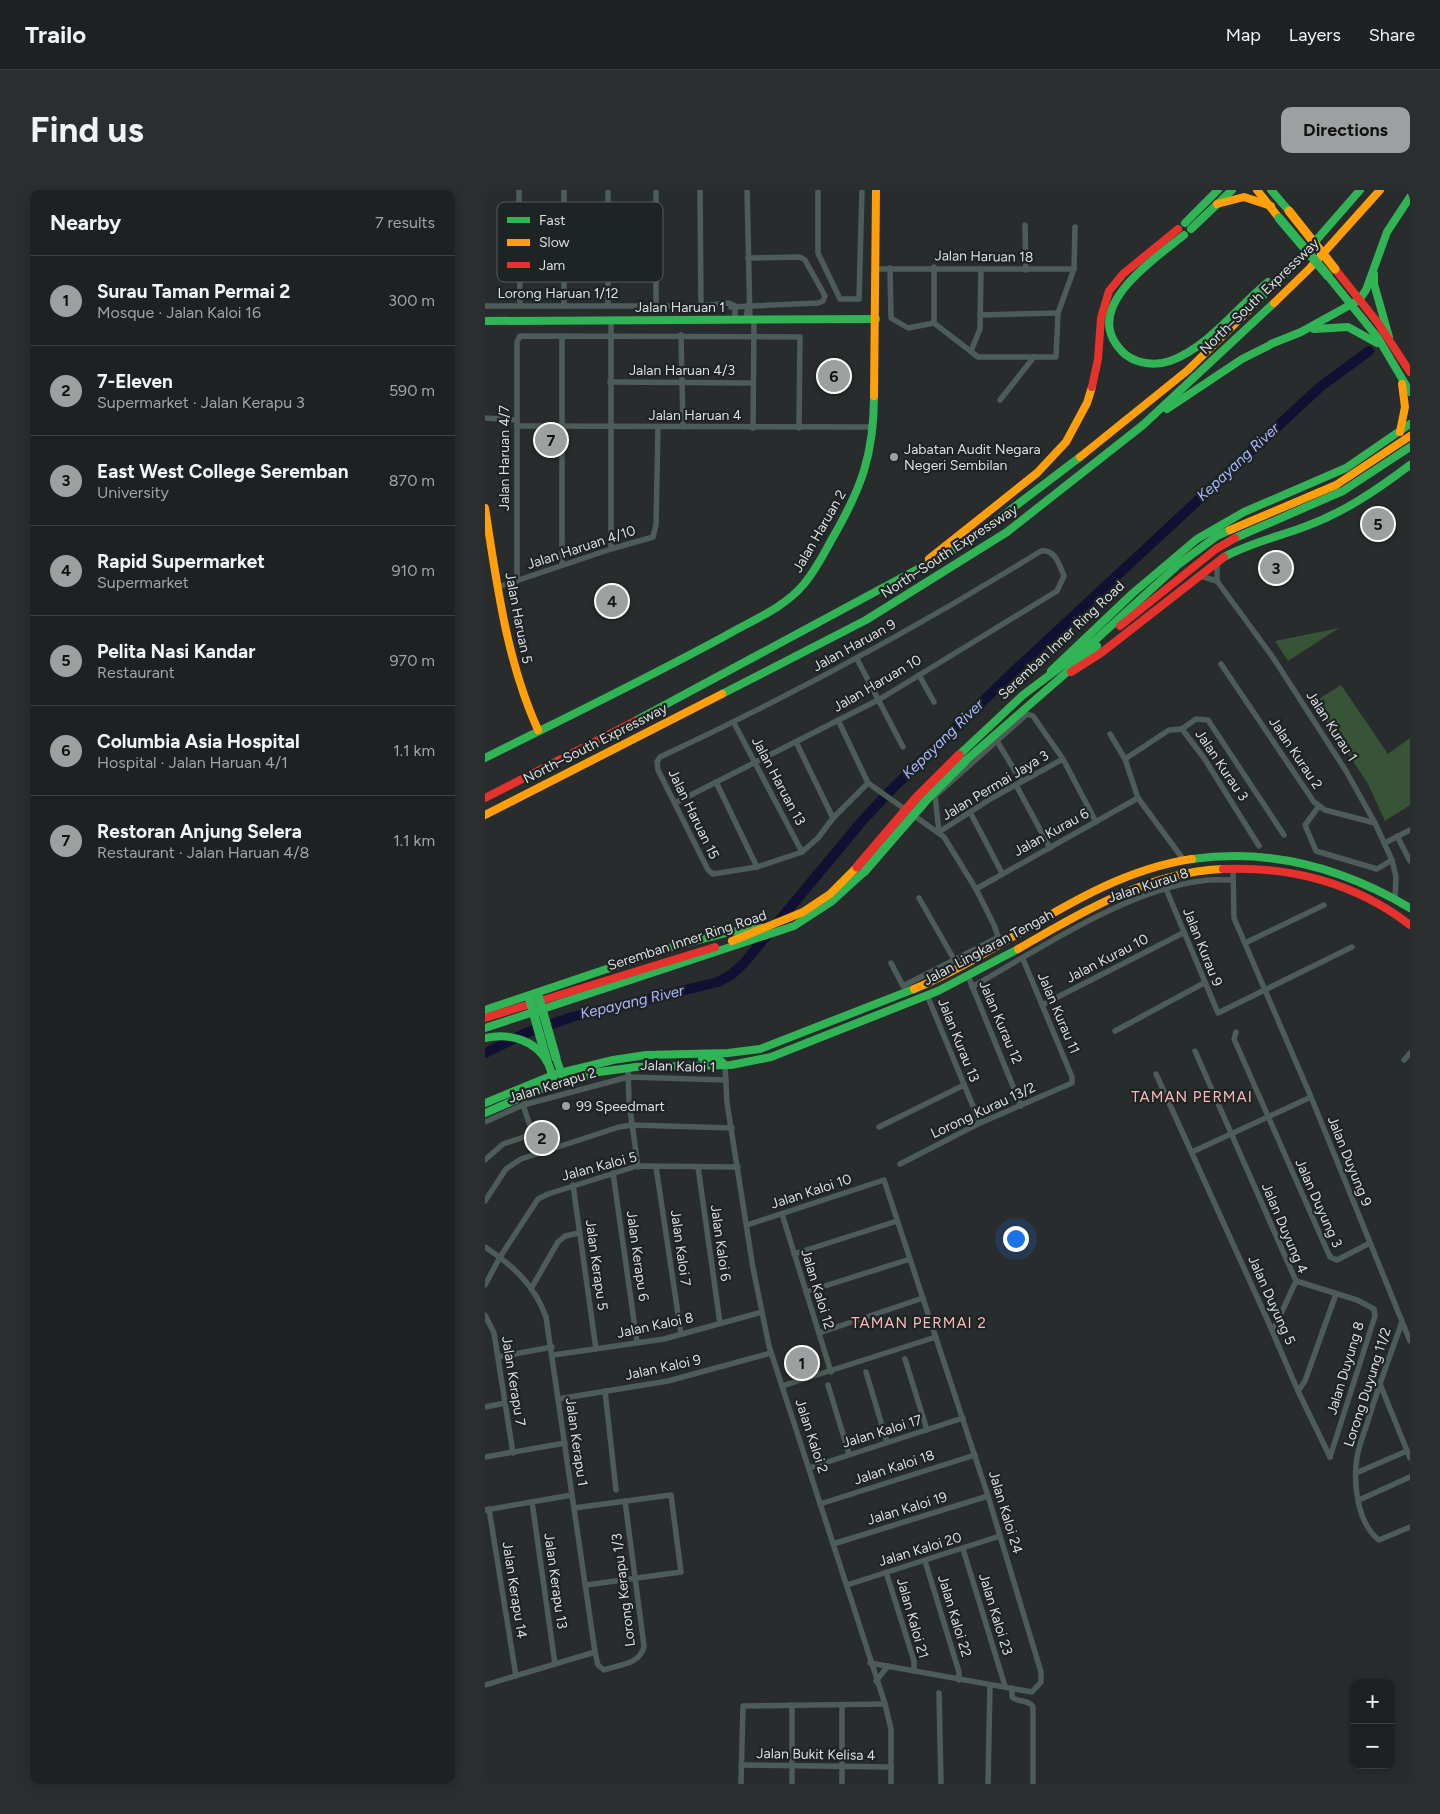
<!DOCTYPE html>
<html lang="en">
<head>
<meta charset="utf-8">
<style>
  body { margin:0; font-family:Figtree,sans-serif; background:#2b2e2f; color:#f1f3f6 }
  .controls { position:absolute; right:15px; bottom:15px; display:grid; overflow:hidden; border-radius:10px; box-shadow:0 2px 8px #0003 }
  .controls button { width:45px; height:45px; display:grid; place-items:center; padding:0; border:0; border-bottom:1px solid #3c3e40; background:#1e2122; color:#f1f3f6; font:25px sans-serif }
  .you { position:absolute; left:530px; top:1048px; width:18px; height:18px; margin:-12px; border:4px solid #fff; border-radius:50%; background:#1a73e8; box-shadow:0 0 0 8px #1a73e833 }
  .badge { display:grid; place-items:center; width:32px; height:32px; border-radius:50%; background:#9da0a1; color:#111; font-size:16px; font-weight:700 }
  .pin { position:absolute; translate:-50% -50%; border:2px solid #fff; box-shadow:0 1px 5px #0006 }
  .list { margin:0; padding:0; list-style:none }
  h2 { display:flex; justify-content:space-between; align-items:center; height:65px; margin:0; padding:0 20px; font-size:21px }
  h2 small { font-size:16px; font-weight:400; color:#a1a3a5 }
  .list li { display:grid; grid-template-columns:32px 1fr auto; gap:15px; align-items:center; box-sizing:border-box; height:90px; padding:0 20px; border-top:1px solid #3c3e40 }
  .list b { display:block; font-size:19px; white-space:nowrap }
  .list p { margin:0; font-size:16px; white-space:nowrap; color:#a1a3a5 }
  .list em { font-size:16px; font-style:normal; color:#a1a3a5 }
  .map { position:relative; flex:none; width:925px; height:1594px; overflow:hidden; border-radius:10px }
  header { display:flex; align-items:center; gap:30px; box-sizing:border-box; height:70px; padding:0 25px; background:#1e2122; border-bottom:1px solid #3c3e40 }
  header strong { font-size:24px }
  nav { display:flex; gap:28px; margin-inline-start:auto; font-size:18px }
  .intro { display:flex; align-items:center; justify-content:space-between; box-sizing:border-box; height:120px; padding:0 30px }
  h1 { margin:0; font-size:35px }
  .button { padding:12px 22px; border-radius:10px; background:#9da0a1; color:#111; font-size:18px; font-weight:700 }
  main { display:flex; gap:30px; padding:0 30px }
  aside { flex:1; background:#1e2122; border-radius:10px; box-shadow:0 2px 8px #0003 }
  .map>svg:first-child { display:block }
  .green { fill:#385436 }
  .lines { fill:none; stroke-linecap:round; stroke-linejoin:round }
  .river { stroke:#101132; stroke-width:10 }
  .street { stroke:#4d5c59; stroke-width:5.5 }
  .fast { stroke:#30b455; stroke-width:8 }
  .slow { stroke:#ff9f0a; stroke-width:8 }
  .jam { stroke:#e5322d; stroke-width:8 }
  .fast-bridge { stroke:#30b455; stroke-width:9 }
  .slow-bridge { stroke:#ff9f0a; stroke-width:9 }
  .jam-bridge { stroke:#e5322d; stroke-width:9 }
  .poi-dot { fill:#9da0a1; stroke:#1e2324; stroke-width:2 }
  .labels { text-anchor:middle; stroke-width:4.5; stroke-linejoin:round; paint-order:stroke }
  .street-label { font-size:14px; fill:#dcdfe0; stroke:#1e2324 }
  .poi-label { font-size:14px; fill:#dcdfe0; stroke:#1e2324; text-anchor:start }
  .water-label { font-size:15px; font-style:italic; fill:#aeb8ff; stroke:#1e2324 }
  .neighbourhood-label { font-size:15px; letter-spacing:1px; fill:#fcb8b8; stroke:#1e2324 }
  .key { fill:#1e2324; stroke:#575b5c; stroke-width:1 }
  .key-label { font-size:14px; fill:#dcdfe0 }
</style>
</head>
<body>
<header>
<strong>Trailo</strong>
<nav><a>Map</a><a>Layers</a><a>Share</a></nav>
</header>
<div class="intro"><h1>Find us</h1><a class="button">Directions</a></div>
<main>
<aside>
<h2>Nearby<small>7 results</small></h2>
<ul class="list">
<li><span class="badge">1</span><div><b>Surau Taman Permai 2</b><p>Mosque · Jalan Kaloi 16</p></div><em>300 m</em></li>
<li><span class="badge">2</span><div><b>7-Eleven</b><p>Supermarket · Jalan Kerapu 3</p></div><em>590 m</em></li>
<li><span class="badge">3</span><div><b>East West College Seremban</b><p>University</p></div><em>870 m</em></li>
<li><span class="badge">4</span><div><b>Rapid Supermarket</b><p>Supermarket</p></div><em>910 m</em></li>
<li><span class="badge">5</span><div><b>Pelita Nasi Kandar</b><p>Restaurant</p></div><em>970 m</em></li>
<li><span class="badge">6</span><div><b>Columbia Asia Hospital</b><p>Hospital · Jalan Haruan 4/1</p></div><em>1.1 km</em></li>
<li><span class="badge">7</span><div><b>Restoran Anjung Selera</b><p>Restaurant · Jalan Haruan 4/8</p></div><em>1.1 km</em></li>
</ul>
</aside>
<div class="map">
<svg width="925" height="1594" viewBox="0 0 925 1594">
  <rect width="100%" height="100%" fill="#282c2d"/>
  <g class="green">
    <path d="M854,438L803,471L790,451Z"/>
    <path d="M856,495L903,564L925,548V615L900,631L883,594L829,512Z"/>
  </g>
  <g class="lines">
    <path class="river" d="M0,863L43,842L87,827L233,792L246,785L259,773L378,630L407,599L528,482L835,197L884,161"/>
    <g class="street">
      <path d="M34,0L35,116"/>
      <path d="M79,0V116"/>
      <path d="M171,0V116"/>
      <path d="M215,0L216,116"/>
      <path d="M262,0L265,130"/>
      <path d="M333,0V63L355,109H374L377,0"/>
      <path d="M540,35L541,80"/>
      <path d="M449,77V133L493,167H571L573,123L589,79L590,37"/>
      <path d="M405,78L406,128L423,138L449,133"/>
      <path d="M390,79H589"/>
      <path d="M0,116H216L244,113L250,116"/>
      <path d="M123,116V0"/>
      <path d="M246,117L333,113L338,111L340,106L320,70L315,67L263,68"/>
      <path d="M495,125L573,123"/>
      <path d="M250,130V116"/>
      <path d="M261,130L263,115"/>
      <path d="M126,131V359"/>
      <path d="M196,145L198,237"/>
      <path d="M486,161L495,139L496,79"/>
      <path d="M125,192L268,193"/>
      <path d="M515,210L549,167"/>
      <path d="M0,228L32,230"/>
      <path d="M32,236L389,237"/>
      <path d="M268,238L269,130"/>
      <path d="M732,372V391L789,469L861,581L890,633L907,670L911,687L910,708"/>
      <path d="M77,375V146"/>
      <path d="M715,386L732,391"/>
      <path d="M32,391V152L35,146L315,147L314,238"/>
      <path d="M13,397L126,359L168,347L171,335L173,237"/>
      <path d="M372,469L418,557"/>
      <path d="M736,474L829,612L840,620L890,633"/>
      <path d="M434,485L449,512"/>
      <path d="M353,530L383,593L459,647L491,699L509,735L516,755"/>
      <path d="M249,533L317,662"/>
      <path d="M697,539L711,529L723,530L799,645"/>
      <path d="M625,544L640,569L653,608L698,669"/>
      <path d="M512,551L536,591"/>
      <path d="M311,552L348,628"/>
      <path d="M578,569L507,608L454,642L450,606L542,524L548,526L578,569L611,632"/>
      <path d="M640,569L684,540L697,539L719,568L774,656"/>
      <path d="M231,592L272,677"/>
      <path d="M531,595L565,658"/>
      <path d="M190,613L395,509L572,401L579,386C574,374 570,359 556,361C433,437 306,506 175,567L172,572L173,580L223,680L228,684L272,677L317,662L333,648L348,628L383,593"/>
      <path d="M834,616L820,635L831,661L892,679L907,670"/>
      <path d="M485,622L517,683"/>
      <path d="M912,646L925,671"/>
      <path d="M900,653L925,640"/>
      <path d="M748,678L749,728L826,907L925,1151"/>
      <path d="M491,699L653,608"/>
      <path d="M681,699L733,823L867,757"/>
      <path d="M434,708L470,771"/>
      <path d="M760,753L839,715"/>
      <path d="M406,773L418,796L514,747"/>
      <path d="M483,786L536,916"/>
      <path d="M487,797C553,760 641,700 716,691C726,689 737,690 747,690"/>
      <path d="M442,805L495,933"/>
      <path d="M557,815L698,743"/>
      <path d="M630,841L719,793"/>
      <path d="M751,842L749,849L845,1067L852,1070L885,1053"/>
      <path d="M710,861L811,1091L788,1141"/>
      <path d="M919,870L925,863"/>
      <path d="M240,875L242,913L268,1078L284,1156L400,1514L406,1539V1594"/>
      <path d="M143,878L144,912L153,977"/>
      <path d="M671,884L782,1129L813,1201L845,1267"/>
      <path d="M41,905L38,915L54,962"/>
      <path d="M0,932L38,915L143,887L241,890"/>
      <path d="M394,937L479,895"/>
      <path d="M707,962L826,907"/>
      <path d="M0,970L18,954L48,944"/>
      <path d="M415,974L495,933L587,893V887L538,769"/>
      <path d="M171,977L196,1144"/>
      <path d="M213,977L235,1133"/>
      <path d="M128,983L152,1152"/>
      <path d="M88,995L111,1159"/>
      <path d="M0,1011L21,979L36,969L134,937L147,935L247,938"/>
      <path d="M297,1024L346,1182"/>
      <path d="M262,1035L399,990L503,1306L556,1482V1492L547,1502L385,1473"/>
      <path d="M0,1057C28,1075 50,1096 61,1127L110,1462L113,1475L119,1480C134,1475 156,1474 159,1456L140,1311"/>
      <path d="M309,1064L412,1031"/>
      <path d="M811,1091L872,1110L889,1119L890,1126L845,1267"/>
      <path d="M0,1095L15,1067L53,1009L63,1004L152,976L253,977"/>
      <path d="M47,1097L73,1052L80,1046L94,1043"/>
      <path d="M321,1102L425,1069"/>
      <path d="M0,1125L9,1143L28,1263"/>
      <path d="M917,1132C905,1166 892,1200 882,1234C878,1245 874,1256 872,1267C868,1293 872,1333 894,1350L925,1337"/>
      <path d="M334,1143L438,1108"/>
      <path d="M68,1165L179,1149L277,1122"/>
      <path d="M13,1167L67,1157"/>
      <path d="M420,1169L442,1240"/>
      <path d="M381,1182L402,1252"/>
      <path d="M895,1194L925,1268"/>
      <path d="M343,1195L364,1264"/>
      <path d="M297,1196L451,1147"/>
      <path d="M120,1201L131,1300"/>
      <path d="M813,1201L820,1191L851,1104"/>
      <path d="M73,1209L183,1191L286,1163"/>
      <path d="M0,1217L20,1213"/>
      <path d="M0,1267L80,1253"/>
      <path d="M324,1278L478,1228"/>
      <path d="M871,1283L922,1261"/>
      <path d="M874,1310L925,1287"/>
      <path d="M47,1312L70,1474"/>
      <path d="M335,1314L490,1265"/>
      <path d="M89,1318L186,1305L196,1382L101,1395"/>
      <path d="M4,1319L31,1486"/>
      <path d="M0,1320L87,1305"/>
      <path d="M348,1354L503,1306"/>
      <path d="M478,1359L520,1496"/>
      <path d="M440,1371L474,1482V1490"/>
      <path d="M401,1382L429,1471V1481"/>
      <path d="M362,1395L515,1346"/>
      <path d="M391,1491L403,1476"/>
      <path d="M0,1495L110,1462"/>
      <path d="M527,1498V1507C533,1513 544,1509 548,1517V1594"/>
      <path d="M454,1503L456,1594"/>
      <path d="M256,1575L406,1577"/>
      <path d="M256,1594L258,1516L400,1514"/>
      <path d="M307,1594V1515"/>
      <path d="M357,1594V1515"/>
      <path d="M503,1594L505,1495"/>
    </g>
    <g class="fast">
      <path d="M786,0L804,21"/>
      <path d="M700,33L733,0"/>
      <path d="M706,39L747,0"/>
      <path d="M699,45C672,67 602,113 631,154C634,158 637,162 641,165C653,174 671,176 685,171C724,157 752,117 783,92"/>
      <path d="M889,84V94L904,147"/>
      <path d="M843,86L893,148L925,202"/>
      <path d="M764,120L814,70L875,0"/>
      <path d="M0,131L391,129"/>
      <path d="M829,139L863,137L892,153"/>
      <path d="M786,154L816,142L874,110L881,100L902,42L925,7"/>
      <path d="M682,219L757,169L783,156"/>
      <path d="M750,348L858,301L925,257"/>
      <path d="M739,367C765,353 792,347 819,337C858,323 892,300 925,275"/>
      <path d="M566,481L648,403L712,349L759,322L861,278L925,234"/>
      <path d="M237,504L381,430L522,342L658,235L789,113"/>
      <path d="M150,531L483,352L595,267"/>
      <path d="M474,565L538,505L606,454L694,374L732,346L745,340"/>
      <path d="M0,568C80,528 161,489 240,446C266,431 299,418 319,394C330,381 339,364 347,349C376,299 389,265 389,206"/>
      <path d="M480,571L612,456"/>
      <path d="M707,669C786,658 858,678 925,718"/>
      <path d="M0,820L187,757L245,742L277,738"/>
      <path d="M0,838L309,736L346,712L379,682"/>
      <path d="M0,848C24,843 50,849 63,873C66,880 68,888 70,896"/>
      <path d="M71,868L80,893"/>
      <path d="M217,868L234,869L240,875"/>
      <path d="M0,913L71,884L128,870L161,865L243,863L275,859L429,799"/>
      <path d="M0,923L53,900L114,882L151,877L246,875L286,867L453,801L533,759"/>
    </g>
    <g class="slow">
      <path d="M772,0L794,28"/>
      <path d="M732,14L759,7L786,16"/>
      <path d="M789,113L825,78L895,0"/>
      <path d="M389,206L391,0"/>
      <path d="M915,242L920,217L917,194"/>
      <path d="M595,267L703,180L764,120"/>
      <path d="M0,318C12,394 21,469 53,540"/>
      <path d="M745,340L851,295L925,246"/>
      <path d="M444,369L552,283L581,252L602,213L607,197"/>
      <path d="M0,625L237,504"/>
      <path d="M247,751L318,722L345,704L372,677"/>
      <path d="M533,759C597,722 663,682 738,679"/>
      <path d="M429,799C523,760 604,684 707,669"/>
    </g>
    <g class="jam">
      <path d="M850,79L893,133L925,182"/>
      <path d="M607,197L613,169L616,128L624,101L638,84L693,39"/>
      <path d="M635,436L731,359L750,348"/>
      <path d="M586,482L616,463L739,367"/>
      <path d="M0,608L150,531"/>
      <path d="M738,679C805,676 871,693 925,735"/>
      <path d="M0,828L230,757"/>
    </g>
    <g class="fast-bridge">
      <path d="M794,28L843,86"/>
      <path d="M379,682L444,607L480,571"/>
      <path d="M53,805L71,868"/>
      <path d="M44,807L62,871"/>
    </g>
    <path class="slow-bridge" d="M804,21L850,79"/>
    <path class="jam-bridge" d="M372,677L431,608L474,565"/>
  </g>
  <g class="poi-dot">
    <circle cx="409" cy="267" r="5"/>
    <circle cx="81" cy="916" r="5"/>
  </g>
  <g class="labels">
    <g class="street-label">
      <text transform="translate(499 66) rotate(1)" y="5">Jalan Haruan 18</text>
      <text x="73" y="108">Lorong Haruan 1/12</text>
      <text transform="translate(774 106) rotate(-44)" y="5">North–South Expressway</text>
      <text x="195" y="122">Jalan Haruan 1</text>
      <text x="197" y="185">Jalan Haruan 4/3</text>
      <text x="210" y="230">Jalan Haruan 4</text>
      <text transform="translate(19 268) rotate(-90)" y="5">Jalan Haruan 4/7</text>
      <text transform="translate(334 341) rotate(-60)" y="5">Jalan Haruan 2</text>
      <text transform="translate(96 357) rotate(-18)" y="5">Jalan Haruan 4/10</text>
      <text transform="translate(464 361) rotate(-33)" y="5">North–South Expressway</text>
      <text transform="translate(34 428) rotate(79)" y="5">Jalan Haruan 5</text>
      <text transform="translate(576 450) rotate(-43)" y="5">Seremban Inner Ring Road</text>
      <text transform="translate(369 455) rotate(-29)" y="5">Jalan Haruan 9</text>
      <text transform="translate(392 493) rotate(-30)" y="5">Jalan Haruan 10</text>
      <text transform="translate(847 536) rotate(57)" y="5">Jalan Kurau 1</text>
      <text transform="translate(110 553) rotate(-27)" y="5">North–South Expressway</text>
      <text transform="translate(811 563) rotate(56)" y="5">Jalan Kurau 2</text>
      <text transform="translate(737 575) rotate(56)" y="5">Jalan Kurau 3</text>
      <text transform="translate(294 591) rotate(62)" y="5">Jalan Haruan 13</text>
      <text transform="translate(510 595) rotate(-31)" y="5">Jalan Permai Jaya 3</text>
      <text transform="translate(209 624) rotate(64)" y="5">Jalan Haruan 15</text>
      <text transform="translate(566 642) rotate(-29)" y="5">Jalan Kurau 6</text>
      <text transform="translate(663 695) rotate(-18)" y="5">Jalan Kurau 8</text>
      <text transform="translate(202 750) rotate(-18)" y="5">Seremban Inner Ring Road</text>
      <text transform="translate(503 757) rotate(-28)" y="5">Jalan Lingkaran Tengah</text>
      <text transform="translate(718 757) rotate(68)" y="5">Jalan Kurau 9</text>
      <text transform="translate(622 768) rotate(-27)" y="5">Jalan Kurau 10</text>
      <text transform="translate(574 823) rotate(67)" y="5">Jalan Kurau 11</text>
      <text transform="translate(516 832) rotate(67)" y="5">Jalan Kurau 12</text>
      <text transform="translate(474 850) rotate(68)" y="5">Jalan Kurau 13</text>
      <text transform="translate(193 876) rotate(2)" y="5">Jalan Kaloi 1</text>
      <text transform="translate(67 895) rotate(-17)" y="5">Jalan Kerapu 2</text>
      <text transform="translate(498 920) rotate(-25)" y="5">Lorong Kurau 13/2</text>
      <text transform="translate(865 971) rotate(68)" y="5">Jalan Duyung 9</text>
      <text transform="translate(114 976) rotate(-15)" y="5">Jalan Kaloi 5</text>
      <text transform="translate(326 1001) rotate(-18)" y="5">Jalan Kaloi 10</text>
      <text transform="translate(834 1013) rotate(66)" y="5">Jalan Duyung 3</text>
      <text transform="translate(800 1038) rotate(67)" y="5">Jalan Duyung 4</text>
      <text transform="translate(236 1053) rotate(82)" y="5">Jalan Kaloi 6</text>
      <text transform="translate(196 1058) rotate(82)" y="5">Jalan Kaloi 7</text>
      <text transform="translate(153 1066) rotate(82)" y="5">Jalan Kerapu 6</text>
      <text transform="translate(112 1075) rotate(82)" y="5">Jalan Kerapu 5</text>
      <text transform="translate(333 1099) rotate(73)" y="5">Jalan Kaloi 12</text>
      <text transform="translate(787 1110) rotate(66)" y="5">Jalan Duyung 5</text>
      <text transform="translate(170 1135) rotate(-12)" y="5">Jalan Kaloi 8</text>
      <text transform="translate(178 1177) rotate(-12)" y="5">Jalan Kaloi 9</text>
      <text transform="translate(860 1178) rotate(-73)" y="5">Jalan Duyung 8</text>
      <text transform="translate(29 1191) rotate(81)" y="5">Jalan Kerapu 7</text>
      <text transform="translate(882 1197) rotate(-72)" y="5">Lorong Duyung 11/2</text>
      <text transform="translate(397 1241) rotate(-17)" y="5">Jalan Kaloi 17</text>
      <text transform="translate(327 1246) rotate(72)" y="5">Jalan Kaloi 2</text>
      <text transform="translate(92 1252) rotate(82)" y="5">Jalan Kerapu 1</text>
      <text transform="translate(409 1277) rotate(-18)" y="5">Jalan Kaloi 18</text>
      <text transform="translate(422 1318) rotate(-17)" y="5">Jalan Kaloi 19</text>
      <text transform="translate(521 1322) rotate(73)" y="5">Jalan Kaloi 24</text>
      <text transform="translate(435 1359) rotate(-17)" y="5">Jalan Kaloi 20</text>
      <text transform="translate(71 1391) rotate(82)" y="5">Jalan Kerapu 13</text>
      <text transform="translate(30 1400) rotate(81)" y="5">Jalan Kerapu 14</text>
      <text transform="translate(138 1400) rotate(-97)" y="5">Lorong Kerapu 1/3</text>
      <text transform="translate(511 1424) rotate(73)" y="5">Jalan Kaloi 23</text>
      <text transform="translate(470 1426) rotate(73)" y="5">Jalan Kaloi 22</text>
      <text transform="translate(428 1428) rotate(74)" y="5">Jalan Kaloi 21</text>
      <text transform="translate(331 1564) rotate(1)" y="5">Jalan Bukit Kelisa 4</text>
    </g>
    <g class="poi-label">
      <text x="419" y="264">Jabatan Audit Negara<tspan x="419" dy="16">Negeri Sembilan</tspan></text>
      <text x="91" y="921">99 Speedmart</text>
    </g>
    <g class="water-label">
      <text transform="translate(753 272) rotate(-43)" y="5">Kepayang River</text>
      <text transform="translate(458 549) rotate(-44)" y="5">Kepayang River</text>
      <text transform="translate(147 812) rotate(-13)" y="5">Kepayang River</text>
    </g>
    <g class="neighbourhood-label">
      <text x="707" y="912">TAMAN PERMAI</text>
      <text x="434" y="1138">TAMAN PERMAI 2</text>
    </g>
  </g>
  <rect x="12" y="12" width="166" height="80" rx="8" class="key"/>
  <rect x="22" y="27" width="23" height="6" fill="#30b455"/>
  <rect x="22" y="49" width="23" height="7" fill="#ff9f0a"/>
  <rect x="22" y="72" width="23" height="6" fill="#e5322d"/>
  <g class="key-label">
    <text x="54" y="35">Fast</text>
    <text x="54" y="57">Slow</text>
    <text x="54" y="80">Jam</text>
  </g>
</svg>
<div class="controls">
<button>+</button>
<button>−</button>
</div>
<div class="you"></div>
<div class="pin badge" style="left:317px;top:1173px">1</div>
<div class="pin badge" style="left:57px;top:948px">2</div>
<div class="pin badge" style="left:791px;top:378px">3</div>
<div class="pin badge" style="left:127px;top:411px">4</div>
<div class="pin badge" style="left:893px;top:334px">5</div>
<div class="pin badge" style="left:349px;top:186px">6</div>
<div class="pin badge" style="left:66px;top:250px">7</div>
</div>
</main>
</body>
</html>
